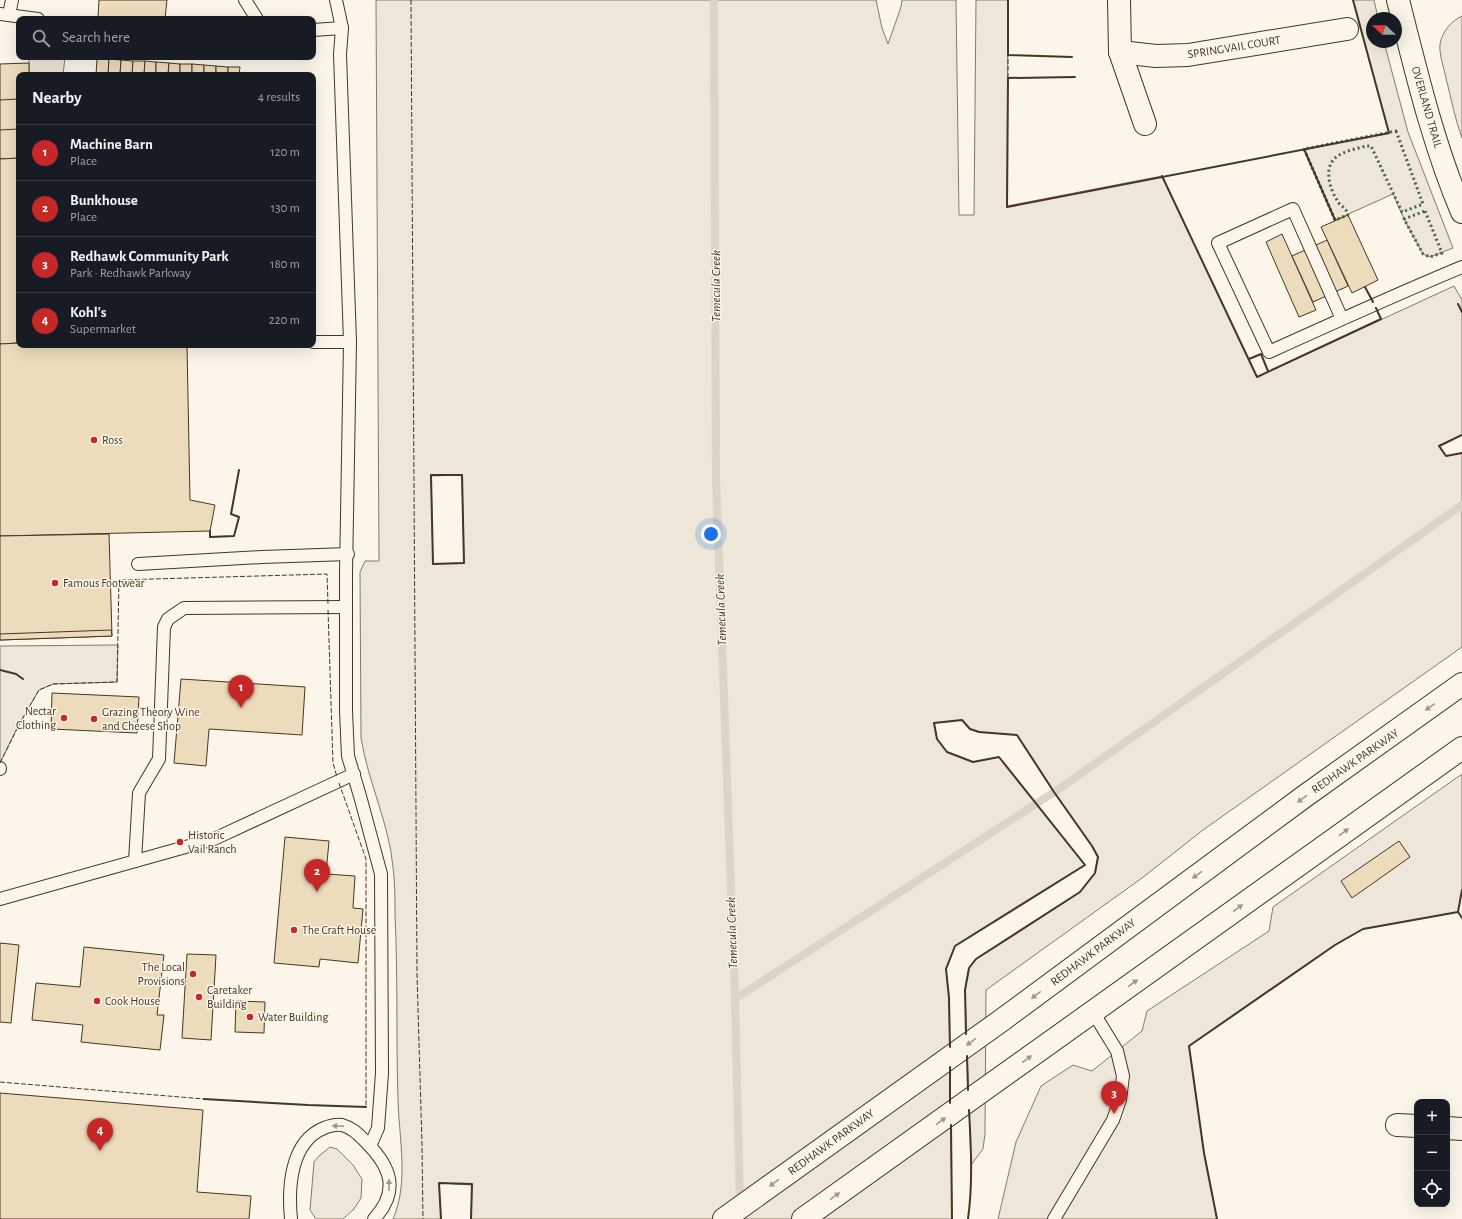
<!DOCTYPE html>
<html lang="en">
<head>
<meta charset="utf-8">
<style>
  body { margin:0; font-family:"Alegreya Sans",sans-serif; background:#20242c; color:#f1f3f6 }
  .controls { position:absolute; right:12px; bottom:12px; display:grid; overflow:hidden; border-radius:8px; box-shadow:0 4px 16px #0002 }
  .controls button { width:36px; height:36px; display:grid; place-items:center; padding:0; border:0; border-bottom:1px solid #363941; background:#171b24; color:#f1f3f6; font:20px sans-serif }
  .compass { position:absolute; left:1366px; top:12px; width:36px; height:36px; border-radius:50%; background:#171b24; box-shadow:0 4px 16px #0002; rotate:291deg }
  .you { position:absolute; left:711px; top:534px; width:14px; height:14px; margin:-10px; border:3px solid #fff; border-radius:50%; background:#1a73e8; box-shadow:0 0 0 6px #1a73e833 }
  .badge { display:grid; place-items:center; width:26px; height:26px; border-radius:50%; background:#c62828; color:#fff; font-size:13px; font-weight:700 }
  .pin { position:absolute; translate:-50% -33px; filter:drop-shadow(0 1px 2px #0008) }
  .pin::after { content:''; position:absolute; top:21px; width:14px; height:12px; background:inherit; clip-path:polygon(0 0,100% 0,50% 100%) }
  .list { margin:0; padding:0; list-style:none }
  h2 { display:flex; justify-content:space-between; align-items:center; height:52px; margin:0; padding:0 16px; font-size:17px }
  h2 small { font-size:13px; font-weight:400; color:#9ea1a6 }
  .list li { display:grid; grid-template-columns:26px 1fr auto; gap:12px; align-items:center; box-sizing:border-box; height:56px; padding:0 16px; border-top:1px solid #363941 }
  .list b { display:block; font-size:15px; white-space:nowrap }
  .list p { margin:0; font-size:13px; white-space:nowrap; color:#9ea1a6 }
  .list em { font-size:13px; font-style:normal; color:#9ea1a6 }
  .icon { flex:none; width:22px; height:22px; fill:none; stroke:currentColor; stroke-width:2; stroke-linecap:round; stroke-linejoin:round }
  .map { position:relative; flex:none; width:1462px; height:1219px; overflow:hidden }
  .search { position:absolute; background:#171b24; box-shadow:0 4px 16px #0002; left:16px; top:16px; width:300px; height:44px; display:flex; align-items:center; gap:10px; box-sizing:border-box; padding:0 14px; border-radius:8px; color:#9ea1a6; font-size:15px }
  .panel { position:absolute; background:#171b24; box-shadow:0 4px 16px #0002; left:16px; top:72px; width:300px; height:276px; border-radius:8px }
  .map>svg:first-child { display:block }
  .green { fill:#ede6d9; stroke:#887966; fill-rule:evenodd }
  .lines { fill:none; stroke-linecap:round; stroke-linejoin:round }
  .stream { stroke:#dcd4c6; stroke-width:8 }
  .building { fill:#ecdcbc; stroke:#4a3520 }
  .lane-casing { stroke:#4a3520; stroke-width:14 }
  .street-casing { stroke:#4a3520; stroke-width:24 }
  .secondary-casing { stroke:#4a3520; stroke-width:24 }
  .lane { stroke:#fbf6e9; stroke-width:12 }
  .street { stroke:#fbf6e9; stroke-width:22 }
  .secondary { stroke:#fbf6e9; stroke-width:22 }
  .hedge { stroke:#436837; stroke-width:3; stroke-dasharray:2 3; stroke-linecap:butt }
  .fence { stroke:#4a3520; stroke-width:1; stroke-dasharray:5 2; stroke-linecap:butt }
  .wall { stroke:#4a3520; stroke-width:2 }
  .oneway { fill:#a29684 }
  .poi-dot { fill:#c62828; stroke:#fbf6e9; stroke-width:1.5 }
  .labels { text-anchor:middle; stroke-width:3; stroke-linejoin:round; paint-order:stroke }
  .street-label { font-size:12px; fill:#4a3520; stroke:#fbf6e9 }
  .poi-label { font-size:12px; fill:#4a3520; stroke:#fbf6e9; text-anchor:start }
  .water-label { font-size:13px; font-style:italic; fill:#4a3520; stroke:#fbf6e9 }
</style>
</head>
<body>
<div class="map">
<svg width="1462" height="1219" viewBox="0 0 1462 1219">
  <rect width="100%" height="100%" fill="#fbf6e9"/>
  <g class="green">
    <path d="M376,0H876L882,28L888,44L901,7L902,0H956L959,215H974L976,0H1008L1007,206L1162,176L1257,377L1454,286L1462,300V435L1440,446L1446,456L1462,453V647L1203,830L1142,878L986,990L985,1134L983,1149L971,1165L965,990L969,968L976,959L1080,892L1095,873L1098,857L1092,846L1054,792L1017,735L979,732L970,729L962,720L934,723L937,739L947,752L973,762L999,757L1085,865L955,946L946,969L949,998L952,1219H471L472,1185L439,1183L441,1219H393C409,1183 399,1138 398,1100C396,1038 398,977 395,915C395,899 395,883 393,867C389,823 368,782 361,738L360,572L365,561H379ZM462,475L464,563L433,564L431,476Z"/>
    <path d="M1353,0H1374L1378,18H1372V42H1384L1408,132L1453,248L1430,257L1423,254L1404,219L1393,194L1335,220L1304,149L1389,133Z"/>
    <path d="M1462,16V138C1455,119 1451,98 1446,78C1444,68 1439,55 1440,44C1442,32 1451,21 1462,16Z"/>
    <path d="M29,57H65L63,75H29Z"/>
    <path d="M118,645L117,682L53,684L39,690L19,724L0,763V646Z"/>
    <path d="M1462,774V890L1458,912L1363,929L1335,945L1189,1046L1204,1153L1217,1219H998L1016,1142L1041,1086L1073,1065L1092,1071L1142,1031L1147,1011L1269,931L1273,907Z"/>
    <path d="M330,1147L337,1149L353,1165L362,1179L361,1198L354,1209L343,1219H316L310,1210L314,1162L319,1156Z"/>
  </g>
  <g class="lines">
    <g class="stream">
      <path d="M714,0L716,478L735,999L740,1205"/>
      <path d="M735,999L1059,789L1462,505"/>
    </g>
  </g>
  <g class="building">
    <path d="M99,0H167L165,19L98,17Z"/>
    <path d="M97,59H109L108,75H96Z"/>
    <path d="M109,59L121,60L120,75H108Z"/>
    <path d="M121,60L133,61L132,75H120Z"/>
    <path d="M133,61H145L144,75H132Z"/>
    <path d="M145,61L156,62V75H144Z"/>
    <path d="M156,62L169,63L168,75H156Z"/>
    <path d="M29,63V75H19V158L0,159V64Z"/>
    <path d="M169,63L180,64V75H168Z"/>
    <rect x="180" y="64" width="12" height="11"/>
    <path d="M192,64L204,65V75H192Z"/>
    <path d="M204,65L216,66V75H204Z"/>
    <path d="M216,66L228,67V75H216Z"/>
    <path d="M228,67H240L239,75H228Z"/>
    <path d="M19,99V129L0,130V100Z"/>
    <path d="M19,158V343L0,344V159Z"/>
    <path d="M1348,215L1378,280L1352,293L1321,227Z"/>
    <path d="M1282,234L1316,310L1299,317L1266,242Z"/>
    <path d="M1327,240L1348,286L1313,302L1292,256Z"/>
    <path d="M19,343V345H187L190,500L215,505L210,531L0,536V344Z"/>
    <path d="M109,534L112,636L0,640V536Z"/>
    <path d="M111,630L112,636L0,640V634Z"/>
    <path d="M181,679L305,687L302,735L209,729L206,766L174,763Z"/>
    <path d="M52,693L139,697L137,733L51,729Z"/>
    <path d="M285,837L329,841L326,874L355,876L353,908L363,909L358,963L320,959L319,967L274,963Z"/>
    <path d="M1399,841L1410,857L1352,898L1341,881Z"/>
    <path d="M0,943L19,945L11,1023L0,1022Z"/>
    <path d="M84,947L164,955L157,1015H164L160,1050L81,1042L83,1025L32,1020L36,983L80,987Z"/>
    <path d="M187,954L216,955L211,1040L182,1038Z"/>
    <path d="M236,1001L265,1002L264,1033L235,1032Z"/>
    <path d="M0,1093L203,1110L197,1192L251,1196L249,1219H0Z"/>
  </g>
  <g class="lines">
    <g class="lane-casing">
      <g id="lane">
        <path d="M245,0L257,19"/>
        <path d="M336,0L342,28L340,54L350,342L346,573V711L348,756L360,796L381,874L382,1073L378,1128L370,1146"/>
        <path d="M0,14L38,19"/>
        <path d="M9,15L12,0"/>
        <path d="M313,30L342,28"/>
        <path d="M1342,319L1293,209L1218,243L1269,352C1333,323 1397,294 1462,267"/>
        <path d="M313,342H350"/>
        <path d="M138,564L262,557L348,554"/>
        <path d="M0,768V769"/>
        <path d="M135,861L139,793L159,759L164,627L168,619L184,608L346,607"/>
        <path d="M0,899L214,839L354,774"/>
        <path d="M291,1219C288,1188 290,1142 324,1128C329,1126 336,1124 342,1125C353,1128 359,1135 366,1142C391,1167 400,1191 374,1219"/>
        <path d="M1054,1219L1113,1120L1120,1100L1123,1076L1117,1051L1093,1012"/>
      </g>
    </g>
    <g class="street-casing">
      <g id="street">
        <path d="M1119,0L1120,52L1145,124"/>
        <path d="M1120,52L1156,56L1188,55L1347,29"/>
        <path d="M1397,1125L1417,1126"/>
        <path d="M1447,1128L1462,1129"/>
      </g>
    </g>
    <g class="secondary-casing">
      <g id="secondary">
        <path d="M1398,0C1416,71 1433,144 1462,212"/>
        <path d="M724,1219L1002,1020L1305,796L1462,684"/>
        <path d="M803,1219L1462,748"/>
      </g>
    </g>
    <use href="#lane" class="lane"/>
    <use href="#street" class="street"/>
    <use href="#secondary" class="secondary"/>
    <g class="hedge">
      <path d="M1396,131L1423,204L1402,212L1371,146H1366C1356,149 1342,151 1334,159C1324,170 1330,189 1337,200C1341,208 1345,205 1348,215L1335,220L1304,149Z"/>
      <path d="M1425,211L1442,253L1430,257L1423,254L1404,219Z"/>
    </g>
    <g class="fence">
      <path d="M411,0L417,974L422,1145L423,1219"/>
      <path d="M1008,78V55"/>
      <path d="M328,610L333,763L337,777"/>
      <path d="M0,763L19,725L39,690L53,684L117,682L119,580L327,574L328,604"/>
      <path d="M339,783L366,859V1107"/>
      <path d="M0,1082L204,1099"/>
    </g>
    <g class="wall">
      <path d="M1008,0V55L1072,57"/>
      <path d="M1075,77L1008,78L1007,207L1389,133L1353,0"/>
      <path d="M1304,149L1335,220"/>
      <path d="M1162,176L1257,377L1381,319L1376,308"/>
      <path d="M1365,287L1373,302"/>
      <path d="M1458,304L1462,312"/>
      <path d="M1249,359L1261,354L1268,371"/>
      <path d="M1462,435L1439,446L1446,456L1462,453"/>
      <path d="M431,475H462L464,563L433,564Z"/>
      <path d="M210,531V537L234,536L239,517L231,514L239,470"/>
      <path d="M0,670L16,674L23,679"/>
      <path d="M1458,912L1462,918"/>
      <path d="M950,1047L949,998L946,969L955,946L1085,865L999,757L973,762L947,752L937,739L934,723L962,720L970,729L979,732L1017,735L1054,792L1092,846L1098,857L1095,873L1080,892L976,959L969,968L965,990L966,1034"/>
      <path d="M967,1056L968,1090"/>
      <path d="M950,1067V1103"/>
      <path d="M204,1099L308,1105L366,1107"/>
      <path d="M951,1125L952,1219"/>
      <path d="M441,1219L439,1183L472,1184L471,1219"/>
      <path d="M968,1219C973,1183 971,1146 969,1110"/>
      <path d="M1217,1219L1204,1153L1189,1046L1335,945L1363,929L1458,912L1462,890"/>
    </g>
  </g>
  <defs><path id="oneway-solid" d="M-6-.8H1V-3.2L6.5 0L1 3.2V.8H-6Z"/></defs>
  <g class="oneway">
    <use href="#oneway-solid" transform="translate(1430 707) rotate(145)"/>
    <use href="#oneway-solid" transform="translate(1302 799) rotate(144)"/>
    <use href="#oneway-solid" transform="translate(1344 832) rotate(-36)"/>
    <use href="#oneway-solid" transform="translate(1197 875) rotate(144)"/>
    <use href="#oneway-solid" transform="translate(1238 908) rotate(-36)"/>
    <use href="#oneway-solid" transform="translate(1133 983) rotate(-36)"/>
    <use href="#oneway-solid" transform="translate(1036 995) rotate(143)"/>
    <use href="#oneway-solid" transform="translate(971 1042) rotate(144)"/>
    <use href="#oneway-solid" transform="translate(1027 1059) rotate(-36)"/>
    <use href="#oneway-solid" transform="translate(941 1121) rotate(-36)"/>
    <use href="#oneway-solid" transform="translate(338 1126) rotate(-177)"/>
    <use href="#oneway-solid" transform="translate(774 1183) rotate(144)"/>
    <use href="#oneway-solid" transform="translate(389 1185) rotate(-90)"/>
    <use href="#oneway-solid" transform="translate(835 1196) rotate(-36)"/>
  </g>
  <g class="poi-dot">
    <circle cx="94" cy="440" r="4"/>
    <circle cx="55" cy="583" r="4"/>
    <circle cx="64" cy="718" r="4"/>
    <circle cx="94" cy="719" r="4"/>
    <circle cx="180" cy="842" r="4"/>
    <circle cx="294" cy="930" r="4"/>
    <circle cx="193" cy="974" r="4"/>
    <circle cx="199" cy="997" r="4"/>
    <circle cx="97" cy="1001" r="4"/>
    <circle cx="250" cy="1017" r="4"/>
  </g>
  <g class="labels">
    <g class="street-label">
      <text transform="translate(1234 47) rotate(-9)" y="4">SPRINGVAIL COURT</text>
      <text transform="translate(1427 107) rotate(74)" y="4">OVERLAND TRAIL</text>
      <text transform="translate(1355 761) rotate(-35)" y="4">REDHAWK PARKWAY</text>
      <text transform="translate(1093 952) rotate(-37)" y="4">REDHAWK PARKWAY</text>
      <text transform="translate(831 1142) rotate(-36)" y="4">REDHAWK PARKWAY</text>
    </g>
    <g class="poi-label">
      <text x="102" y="444">Ross</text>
      <text x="63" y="587">Famous Footwear</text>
      <text x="56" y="715" text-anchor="end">Nectar<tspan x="56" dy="14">Clothing</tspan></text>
      <text x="102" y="716">Grazing Theory Wine<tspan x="102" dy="14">and Cheese Shop</tspan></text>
      <text x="188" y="839">Historic<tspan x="188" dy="14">Vail Ranch</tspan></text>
      <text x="302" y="934">The Craft House</text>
      <text x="185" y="971" text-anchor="end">The Local<tspan x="185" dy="14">Provisions</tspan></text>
      <text x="207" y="994">Caretaker<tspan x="207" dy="14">Building</tspan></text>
      <text x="105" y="1005">Cook House</text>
      <text x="258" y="1021">Water Building</text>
    </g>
    <g class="water-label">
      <text transform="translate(715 286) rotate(-90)" y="5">Temecula Creek</text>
      <text transform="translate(720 610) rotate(-92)" y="5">Temecula Creek</text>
      <text transform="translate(731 933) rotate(-92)" y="5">Temecula Creek</text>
    </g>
  </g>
</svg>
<div class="controls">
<button>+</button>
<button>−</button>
<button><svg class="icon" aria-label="locate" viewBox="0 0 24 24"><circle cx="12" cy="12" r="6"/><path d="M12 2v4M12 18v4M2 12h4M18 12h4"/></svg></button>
</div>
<svg class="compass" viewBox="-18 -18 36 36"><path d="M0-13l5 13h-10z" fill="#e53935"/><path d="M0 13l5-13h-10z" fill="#9ea1a6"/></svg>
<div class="you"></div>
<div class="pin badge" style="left:241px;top:708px">1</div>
<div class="pin badge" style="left:317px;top:892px">2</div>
<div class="pin badge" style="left:1114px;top:1114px">3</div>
<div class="pin badge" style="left:100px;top:1151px">4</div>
<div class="search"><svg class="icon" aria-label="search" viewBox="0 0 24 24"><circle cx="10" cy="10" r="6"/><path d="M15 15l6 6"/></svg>Search here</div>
<section class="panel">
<h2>Nearby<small>4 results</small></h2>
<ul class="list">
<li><span class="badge">1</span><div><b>Machine Barn</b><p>Place</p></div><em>120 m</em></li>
<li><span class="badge">2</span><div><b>Bunkhouse</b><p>Place</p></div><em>130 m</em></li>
<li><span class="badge">3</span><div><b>Redhawk Community Park</b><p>Park · Redhawk Parkway</p></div><em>180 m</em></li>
<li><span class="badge">4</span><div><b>Kohl's</b><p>Supermarket</p></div><em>220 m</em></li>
</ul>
</section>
</div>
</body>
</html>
